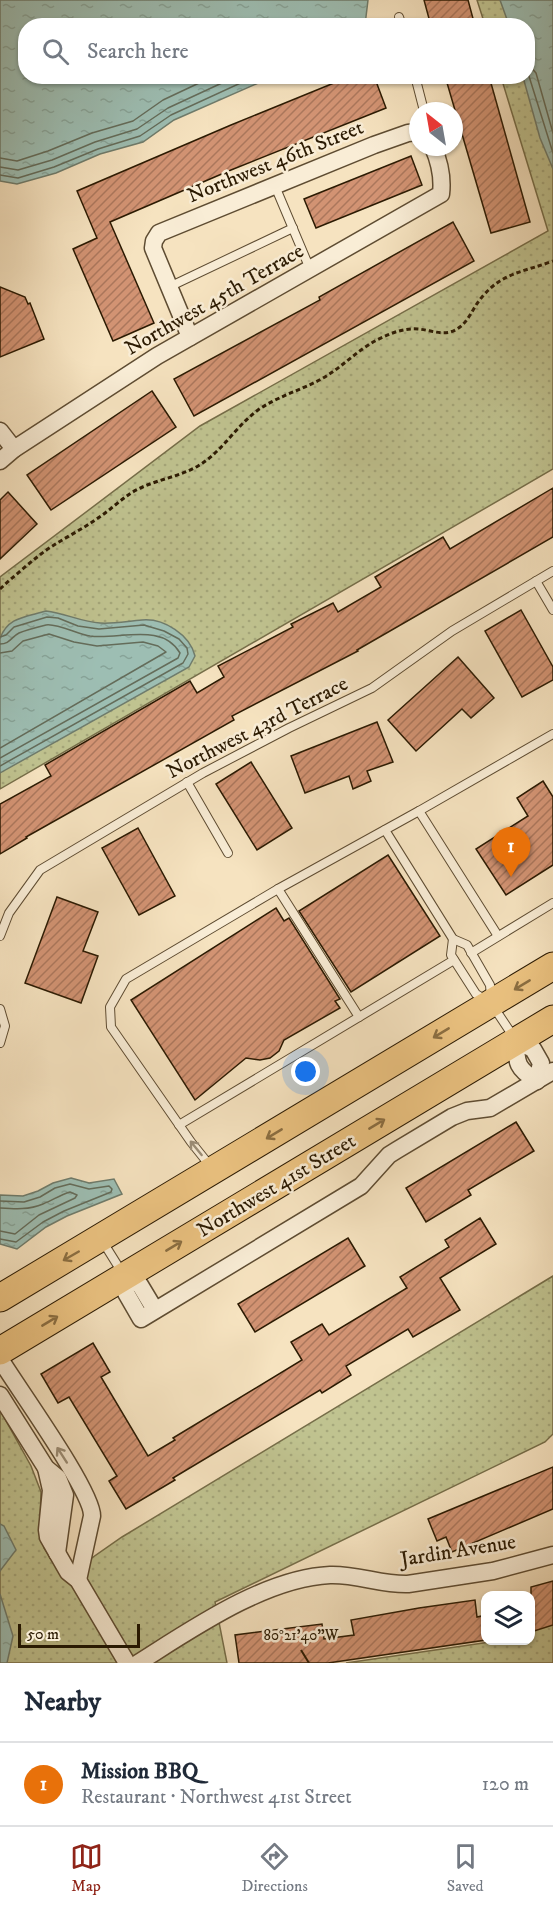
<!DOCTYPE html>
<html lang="en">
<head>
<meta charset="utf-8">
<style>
  body { margin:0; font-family:"IM FELL DW Pica",serif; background:#f6f6f7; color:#1f2937 }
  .controls { position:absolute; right:18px; bottom:18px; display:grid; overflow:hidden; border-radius:12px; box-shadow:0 2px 4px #0004 }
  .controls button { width:54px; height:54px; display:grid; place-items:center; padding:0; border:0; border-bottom:2px solid #e0e1e3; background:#fff; color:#1f2937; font:30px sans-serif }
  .compass { position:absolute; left:409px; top:102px; width:54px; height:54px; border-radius:50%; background:#fff; box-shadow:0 2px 4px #0004; rotate:329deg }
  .scale { position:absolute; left:18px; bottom:15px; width:122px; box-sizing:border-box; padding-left:6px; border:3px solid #2b1a02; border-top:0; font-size:16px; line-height:21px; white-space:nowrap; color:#2b1a02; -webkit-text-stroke:4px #f9edd6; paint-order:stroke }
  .you { position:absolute; left:306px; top:1072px; width:21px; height:21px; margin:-15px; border:4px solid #fff; border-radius:50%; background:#1a73e8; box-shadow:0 0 0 9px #1a73e833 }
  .badge { display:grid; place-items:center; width:39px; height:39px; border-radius:50%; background:#8f2418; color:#fff; font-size:20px; font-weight:700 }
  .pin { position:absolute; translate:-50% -50px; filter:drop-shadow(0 2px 3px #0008) }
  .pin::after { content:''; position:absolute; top:32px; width:21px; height:18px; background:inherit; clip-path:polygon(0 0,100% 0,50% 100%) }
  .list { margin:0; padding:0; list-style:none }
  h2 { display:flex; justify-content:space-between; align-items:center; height:78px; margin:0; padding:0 24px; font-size:26px }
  h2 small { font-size:20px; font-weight:400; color:#747a83 }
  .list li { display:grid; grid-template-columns:39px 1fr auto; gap:18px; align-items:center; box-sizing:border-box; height:84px; padding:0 24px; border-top:2px solid #e0e1e3 }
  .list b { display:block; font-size:22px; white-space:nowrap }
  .list p { margin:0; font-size:20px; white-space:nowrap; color:#747a83 }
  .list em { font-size:20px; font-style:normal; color:#747a83 }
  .icon { flex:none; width:33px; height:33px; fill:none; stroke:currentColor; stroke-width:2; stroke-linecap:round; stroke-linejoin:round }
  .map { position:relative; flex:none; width:553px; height:1663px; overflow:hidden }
  .search { position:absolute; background:#fff; box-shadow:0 2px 4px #0004; left:18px; right:18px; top:18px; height:66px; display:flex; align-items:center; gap:15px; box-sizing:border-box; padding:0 21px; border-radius:24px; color:#747a83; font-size:22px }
  .sheet { height:162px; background:#fff }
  nav { display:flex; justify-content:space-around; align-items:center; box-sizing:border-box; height:84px; border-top:2px solid #e0e1e3; background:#fff; font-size:16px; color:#747a83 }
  nav a { display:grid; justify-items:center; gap:3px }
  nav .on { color:#8f2418 }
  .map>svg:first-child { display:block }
  .grass { fill:url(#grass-dots); stroke:#766e49; stroke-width:1.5 }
  .water { fill:url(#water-ripples); stroke:#6f7c6c; stroke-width:1.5 }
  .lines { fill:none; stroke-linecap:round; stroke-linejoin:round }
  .shore { stroke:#646c5a; stroke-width:1.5 }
  .building { fill:url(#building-hatch); stroke:#2b1a02; stroke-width:1.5 }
  .lane-casing { stroke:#5e4c32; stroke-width:10 }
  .street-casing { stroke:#5e4c32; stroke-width:19 }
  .primary-casing { stroke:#2b1a02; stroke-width:29 }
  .path { stroke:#2b1a02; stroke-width:3; stroke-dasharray:4.5 3; stroke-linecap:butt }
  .lane { stroke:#f9edd6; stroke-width:8 }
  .street { stroke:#f9edd6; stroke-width:16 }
  .primary { stroke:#ebc280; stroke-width:27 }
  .oneway { stroke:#8b6e41 }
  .oneway2 { stroke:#9c8e77 }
  .ticks { fill:none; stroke:#2b1a02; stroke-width:2 }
  .labels { text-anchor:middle; stroke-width:5; stroke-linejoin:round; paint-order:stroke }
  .street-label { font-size:21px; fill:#2b1a02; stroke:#f9edd6 }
  .ticks-label { font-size:15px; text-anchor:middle; fill:#2b1a02; stroke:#f9edd6; stroke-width:5; stroke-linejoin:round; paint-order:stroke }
</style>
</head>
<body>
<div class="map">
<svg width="553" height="1663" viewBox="0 0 553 1663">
  <defs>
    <pattern id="grass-dots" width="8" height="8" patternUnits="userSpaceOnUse" patternTransform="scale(1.5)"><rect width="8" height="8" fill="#c0c390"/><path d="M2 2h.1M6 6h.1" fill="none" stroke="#a5a77b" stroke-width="1.8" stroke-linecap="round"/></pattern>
    <pattern id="water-ripples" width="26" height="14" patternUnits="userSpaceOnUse" patternTransform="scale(1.5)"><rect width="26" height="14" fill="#9dbeb3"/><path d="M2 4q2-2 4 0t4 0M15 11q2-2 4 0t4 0" fill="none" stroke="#87a398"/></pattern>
    <pattern id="building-hatch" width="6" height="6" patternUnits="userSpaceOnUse" patternTransform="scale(1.5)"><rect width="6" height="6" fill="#d29373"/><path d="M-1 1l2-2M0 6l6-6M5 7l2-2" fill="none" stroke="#ab775c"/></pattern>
  </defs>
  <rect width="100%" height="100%" fill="#f6e3c0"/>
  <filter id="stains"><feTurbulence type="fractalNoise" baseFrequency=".00333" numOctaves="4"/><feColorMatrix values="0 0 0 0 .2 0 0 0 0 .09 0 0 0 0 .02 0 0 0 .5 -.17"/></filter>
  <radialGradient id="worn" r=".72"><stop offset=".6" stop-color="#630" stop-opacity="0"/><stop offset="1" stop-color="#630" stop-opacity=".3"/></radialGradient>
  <g class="grass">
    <path d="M477,0H553V469L0,789V577L200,426L548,231L501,77L528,76V26L485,25Z"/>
    <path d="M553,1276V1434L545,1442L215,1602L227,1663H0V1410L31,1466L41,1492L40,1522L44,1548L63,1578L122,1537Z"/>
    <path d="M553,1623V1663H346L497,1641L530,1640L531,1630Z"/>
  </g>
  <g class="water">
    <path d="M0,0H368L365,25L26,26V76L272,77L174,120L143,142L100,154L56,173L17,184L0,181Z"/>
    <path d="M500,0H553V169L540,138L523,77L528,76V26L509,25Z"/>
    <path d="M46,611C65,613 81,622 100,623C114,624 128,621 142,620C164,618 190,635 195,656L189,667L0,773V639C7,617 26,617 46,611Z"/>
    <path d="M71,1178L89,1183L114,1179L122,1194L67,1216L46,1227L17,1249L0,1244V1195L23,1196L38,1191L53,1183Z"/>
    <path d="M0,1524L4,1526L16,1550L0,1571Z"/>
    <path d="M0,1594L13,1636L7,1663H0Z"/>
  </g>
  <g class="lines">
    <g class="shore">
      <path d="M528,64L536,73L553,133"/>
      <path d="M528,73L553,153"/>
      <path d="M0,158L17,161L48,151L92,133L133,121L163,100L214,76"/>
      <path d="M0,167L18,170L52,160L95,142L137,129L168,108L237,76"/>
      <path d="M0,175L18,178L54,167L98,149L140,136L171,115L256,76"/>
      <path d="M0,637L6,635L14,627L47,617L58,618L78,626L99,629L144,625L164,631L179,639L187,648L188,654L183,663L0,766"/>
      <path d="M0,644C10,644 11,637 19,633C26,630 38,627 46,625C56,623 78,634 90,636C119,640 162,622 180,653L178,658L0,758"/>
      <path d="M0,653L12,651L23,641L49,634L74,642L97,646L143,642L158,646L166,652L0,748"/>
      <path d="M0,1201L24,1202L40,1197L55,1188L70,1184L89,1189L109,1186L112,1189L111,1192L64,1211L43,1222L16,1242L0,1239"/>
      <path d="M0,1208C15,1209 29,1210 43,1204C53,1200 60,1195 70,1192L77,1195L75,1198L39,1215L15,1234L0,1231"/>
    </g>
  </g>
  <g class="building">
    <path d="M424,0H468L475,26H431Z"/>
    <path d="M351,76H374L386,108L231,170L110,222L154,323L113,341L73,249L97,238L77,191L231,125Z"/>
    <path d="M445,76H489L530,222L491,233Z"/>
    <path d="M411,156L422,185L316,228L304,199Z"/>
    <path d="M453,222L474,261L194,416L174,379L320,300L319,297Z"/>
    <path d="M0,287L25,297L28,304L30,303L44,339L0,357Z"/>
    <path d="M152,391L176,427L51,510L27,475Z"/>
    <path d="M553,488V537L357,650L358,651L232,716L234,720L26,837L27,838L0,854V804L51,776L45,765L190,681L197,693L224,677L218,666L293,627L291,624L333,603L338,612L381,587L375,577L443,537L450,549Z"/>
    <path d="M8,492L37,524L0,559V500Z"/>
    <path d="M521,610L553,667V680L522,697L485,631Z"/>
    <path d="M458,657L494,698L471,718L462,709L416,751L388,720Z"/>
    <path d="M377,722L393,762L367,771L371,781L353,789L349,776L305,793L291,756Z"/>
    <path d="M251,762L292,828L257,850L216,784Z"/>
    <path d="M543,781L553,797V865L506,895L476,849L528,816L517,798Z"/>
    <path d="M138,828L175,896L139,915L102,848Z"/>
    <path d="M388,855L440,936L351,992L299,911Z"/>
    <path d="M57,897L98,912L83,951L98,956L81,1003L25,983Z"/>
    <path d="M276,908L284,921L289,918L340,999L335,1001L340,1008L284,1040L279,1051L270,1058L260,1060L246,1058L195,1100L131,1000Z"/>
    <path d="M516,1122L534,1151L468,1190L471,1195L426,1222L406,1188Z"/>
    <path d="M480,1218L496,1244L440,1278L460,1310L413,1337L408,1329L346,1366L351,1375L322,1393L320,1390L173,1478L175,1480L126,1509L109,1481L117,1476L69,1397L58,1403L41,1374L93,1343L110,1372L101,1377L148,1456L175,1440L173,1438L302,1360L291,1342L322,1324L329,1335L407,1288L400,1277L449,1247L445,1240Z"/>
    <path d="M348,1238L365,1266L255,1332L238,1304Z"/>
    <path d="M553,1467V1509L452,1552L446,1537L437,1541L428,1519Z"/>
    <path d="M553,1581V1625L531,1632V1587Z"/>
    <path d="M475,1600L477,1617L486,1615V1640L328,1663H239L235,1635L322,1624L324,1639L354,1635L351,1620L419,1608Z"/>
  </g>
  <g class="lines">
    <g class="lane-casing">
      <g id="lane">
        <path d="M399,17L402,26"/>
        <path d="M415,76L424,111"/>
        <path d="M275,186L310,269"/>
        <path d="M169,287L293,228"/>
        <path d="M536,581L553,610"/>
        <path d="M187,782L228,853"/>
        <path d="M419,811L553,734"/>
        <path d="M385,830L453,939L467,945L490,985L491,998"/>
        <path d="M278,889L359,1017"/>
        <path d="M0,936L9,913L40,870L203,773L289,728L372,688L452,631L553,571"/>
        <path d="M453,939L451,955L476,994L491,1003L515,1039"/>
        <path d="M471,953L553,903"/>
        <path d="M0,1009L5,1026L0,1043"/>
        <path d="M179,1125L454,960"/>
        <path d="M211,1167L191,1142L111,1027L110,1007L126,979L278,889L419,811L498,936"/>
        <path d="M103,1242L123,1274"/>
      </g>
    </g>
    <g class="street-casing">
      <g id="street">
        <path d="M190,337L153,248L154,241L159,233L374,145L408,133L418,132"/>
        <path d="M0,431L14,449"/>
        <path d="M0,461L14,449L157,356L441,194C443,177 440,163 433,147"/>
        <path d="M516,1041L533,1049L541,1063L537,1081C517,1069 516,1063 516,1041Z"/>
        <path d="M124,1277L126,1293L141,1319L361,1186L389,1155L397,1150L452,1117L467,1111L490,1108L553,1071"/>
        <path d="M124,1277L140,1285L155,1310"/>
        <path d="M0,1359C17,1387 93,1492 92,1516L78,1580"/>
        <path d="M0,1395L46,1468L58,1478L65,1495L57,1553"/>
        <path d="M46,1468L51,1490L47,1530L48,1537L68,1572L78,1580L127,1663"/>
        <path d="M138,1663C192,1629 265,1578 330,1575C357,1574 382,1585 408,1584L493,1571L553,1555"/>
      </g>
    </g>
    <g class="primary-casing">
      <g id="primary">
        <path d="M0,1298L553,966"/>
        <path d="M0,1351L553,1019"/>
      </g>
    </g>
    <path class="path" d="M0,589C13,577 27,565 41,554C58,541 78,532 95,520C108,512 119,501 131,493C152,480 177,478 198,466C222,452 236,426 258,410C278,396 302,390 323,378C344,366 360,347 383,337C394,332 405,328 418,329C431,330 445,337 457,329C469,322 473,307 482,297C503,272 524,272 553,261"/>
    <use href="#lane" class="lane"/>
    <use href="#street" class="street"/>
    <use href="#primary" class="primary"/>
  </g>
  <defs><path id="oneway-shaft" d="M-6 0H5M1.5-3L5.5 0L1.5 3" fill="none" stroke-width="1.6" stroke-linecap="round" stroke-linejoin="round" transform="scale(1.5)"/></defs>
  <g class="oneway">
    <use href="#oneway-shaft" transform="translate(522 985) rotate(149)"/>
    <use href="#oneway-shaft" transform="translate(441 1033) rotate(149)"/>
    <use href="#oneway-shaft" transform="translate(377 1124) rotate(-31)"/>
    <use href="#oneway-shaft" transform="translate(274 1134) rotate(149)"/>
    <use href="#oneway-shaft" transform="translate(174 1246) rotate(-31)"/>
    <use href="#oneway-shaft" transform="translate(71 1256) rotate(150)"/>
    <use href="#oneway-shaft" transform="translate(50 1321) rotate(-31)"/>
  </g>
  <g class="oneway2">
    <use href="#oneway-shaft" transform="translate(196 1148) rotate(-129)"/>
    <use href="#oneway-shaft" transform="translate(62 1455) rotate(-123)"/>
  </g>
  <path class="ticks" d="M301,1650L309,1663"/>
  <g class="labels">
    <g class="street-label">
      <text transform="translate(275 161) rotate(-22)" y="7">Northwest 46th Street</text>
      <text transform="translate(214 299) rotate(-30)" y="7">Northwest 45th Terrace</text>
      <text transform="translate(257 727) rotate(-27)" y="7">Northwest 43rd Terrace</text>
      <text transform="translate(276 1185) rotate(-31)" y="7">Northwest 41st Street</text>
      <text transform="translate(458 1550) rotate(-9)" y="7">Jardin Avenue</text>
    </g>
  </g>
  <g class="ticks-label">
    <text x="301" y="1640">80°21'40"W</text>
  </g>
  <rect width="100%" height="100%" filter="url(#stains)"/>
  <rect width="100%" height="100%" fill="url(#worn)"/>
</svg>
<div class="controls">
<button><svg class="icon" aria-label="layers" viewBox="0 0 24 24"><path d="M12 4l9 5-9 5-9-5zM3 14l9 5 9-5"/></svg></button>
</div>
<svg class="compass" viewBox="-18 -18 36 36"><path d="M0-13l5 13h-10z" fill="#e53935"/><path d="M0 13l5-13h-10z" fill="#747a83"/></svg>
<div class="scale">50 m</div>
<div class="you"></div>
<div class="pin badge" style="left:511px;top:877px;background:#e8710a">1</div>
<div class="search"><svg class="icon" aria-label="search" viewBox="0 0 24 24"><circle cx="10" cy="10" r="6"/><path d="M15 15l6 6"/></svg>Search here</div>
</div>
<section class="sheet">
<h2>Nearby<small></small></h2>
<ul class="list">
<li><span class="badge" style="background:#e8710a">1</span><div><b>Mission BBQ</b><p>Restaurant · Northwest 41st Street</p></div><em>120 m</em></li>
</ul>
</section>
<nav>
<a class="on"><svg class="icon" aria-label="map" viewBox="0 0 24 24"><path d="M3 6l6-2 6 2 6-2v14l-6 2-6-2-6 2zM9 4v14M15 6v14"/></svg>Map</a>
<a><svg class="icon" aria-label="directions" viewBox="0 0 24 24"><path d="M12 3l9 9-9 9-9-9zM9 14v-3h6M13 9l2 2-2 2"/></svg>Directions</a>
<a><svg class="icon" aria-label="saved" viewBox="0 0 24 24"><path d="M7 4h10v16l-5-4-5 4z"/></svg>Saved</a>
</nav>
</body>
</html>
